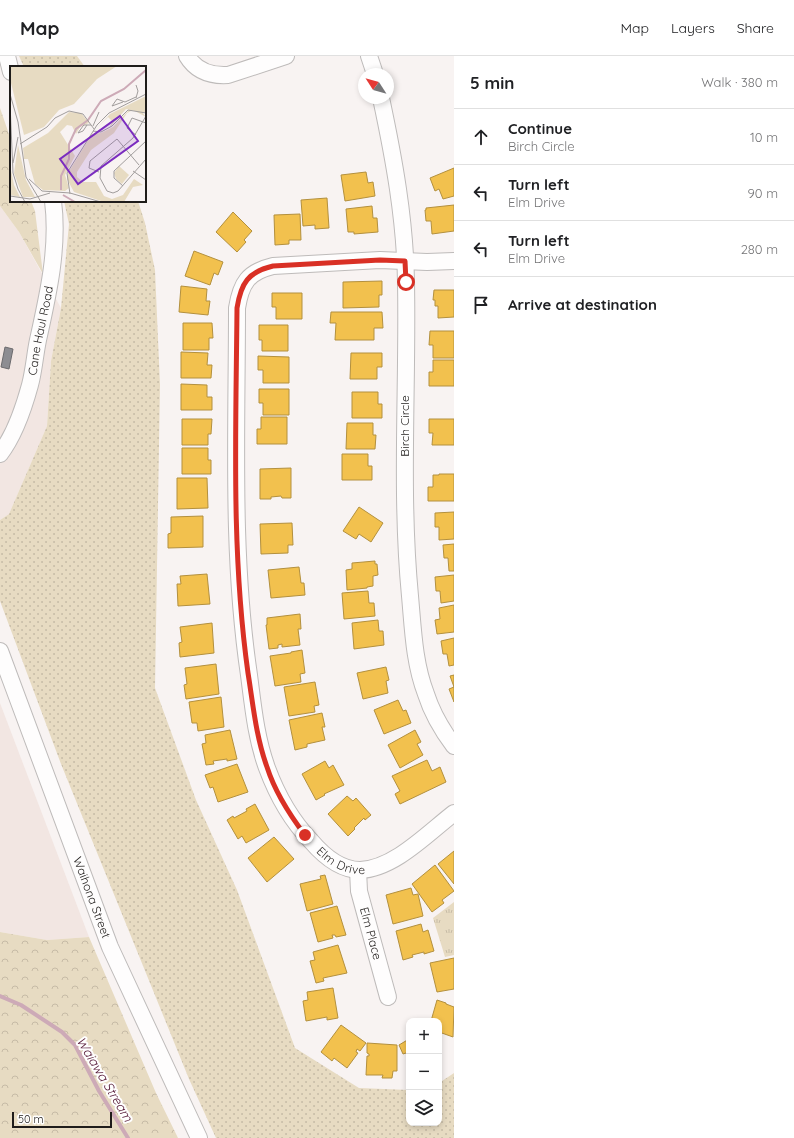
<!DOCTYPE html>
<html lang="en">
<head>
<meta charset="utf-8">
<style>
  body { margin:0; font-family:Quicksand,sans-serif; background:#f2f2f2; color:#202124 }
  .controls { position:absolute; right:12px; bottom:12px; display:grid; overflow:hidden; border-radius:8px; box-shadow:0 2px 6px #0003 }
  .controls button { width:36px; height:36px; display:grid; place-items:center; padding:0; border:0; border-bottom:1px solid #e0e0e0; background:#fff; color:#202124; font:20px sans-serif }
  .compass { position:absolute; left:358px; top:12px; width:36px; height:36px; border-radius:50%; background:#fff; box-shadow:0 2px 6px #0003; rotate:306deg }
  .scale { position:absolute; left:12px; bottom:10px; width:100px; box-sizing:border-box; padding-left:4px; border:2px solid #1f1c1a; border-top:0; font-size:11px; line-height:14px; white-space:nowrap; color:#1f1c1a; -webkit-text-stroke:3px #fff; paint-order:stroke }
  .stop { position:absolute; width:12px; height:12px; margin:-9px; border:3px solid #d93025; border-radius:50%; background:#fff }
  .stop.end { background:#d93025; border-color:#fff; box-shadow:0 1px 4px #0008 }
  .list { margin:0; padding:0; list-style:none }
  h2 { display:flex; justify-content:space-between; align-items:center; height:52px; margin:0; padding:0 16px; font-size:17px }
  h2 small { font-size:13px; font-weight:400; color:#757577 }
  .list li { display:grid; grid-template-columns:26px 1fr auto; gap:12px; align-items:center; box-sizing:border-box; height:56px; padding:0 16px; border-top:1px solid #e0e0e0 }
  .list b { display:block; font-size:15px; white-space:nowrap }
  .list p { margin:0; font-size:13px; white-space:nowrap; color:#757577 }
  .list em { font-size:13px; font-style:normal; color:#757577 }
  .icon { flex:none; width:22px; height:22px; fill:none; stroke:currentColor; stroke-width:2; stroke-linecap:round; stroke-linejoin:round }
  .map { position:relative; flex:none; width:454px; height:1082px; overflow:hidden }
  header { display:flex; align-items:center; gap:24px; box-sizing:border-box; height:56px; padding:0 20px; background:#fff; border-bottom:1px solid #e0e0e0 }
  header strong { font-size:19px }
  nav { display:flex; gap:22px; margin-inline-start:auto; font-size:14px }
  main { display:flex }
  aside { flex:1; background:#fff }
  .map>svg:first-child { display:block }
  .built { fill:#f2e6e2 }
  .grass { fill:url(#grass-dots) }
  .forest { fill:url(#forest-crowns) }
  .park { fill:url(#park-tufts) }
  .homes { fill:#f2c14e; stroke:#b3903e }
  .industry { fill:#8d8d92; stroke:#6c6b6e }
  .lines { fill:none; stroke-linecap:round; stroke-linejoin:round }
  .stream { stroke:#cdaab7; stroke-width:4 }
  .minor-casing { stroke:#bebbba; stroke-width:18 }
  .minor { stroke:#fefdfd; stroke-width:16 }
  .route { stroke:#d93025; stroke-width:5 }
  .labels { text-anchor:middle; stroke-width:4; stroke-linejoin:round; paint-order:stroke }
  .street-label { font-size:12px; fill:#1f1c1a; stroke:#fff }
  .water-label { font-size:13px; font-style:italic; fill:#561a38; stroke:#fff }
  .inset-river { fill:none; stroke:#cdaab7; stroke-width:2 }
  .inset-road { fill:none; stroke:#a19d9c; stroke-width:1 }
  .view { fill:#7b2cbf; fill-opacity:0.15; stroke:#7b2cbf; stroke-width:2 }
  .inset-edge { fill:none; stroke:#1f1c1a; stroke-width:2 }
</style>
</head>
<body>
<header>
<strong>Map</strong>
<nav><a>Map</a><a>Layers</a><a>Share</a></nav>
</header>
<main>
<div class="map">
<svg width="454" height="1082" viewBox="0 0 454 1082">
  <defs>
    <pattern id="grass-dots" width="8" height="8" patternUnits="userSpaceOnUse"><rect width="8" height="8" fill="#e7dbc2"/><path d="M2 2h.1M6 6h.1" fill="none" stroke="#c6bba6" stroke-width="1.8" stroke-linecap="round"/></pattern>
    <pattern id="forest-crowns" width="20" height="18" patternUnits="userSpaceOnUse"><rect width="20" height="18" fill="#e7dbc2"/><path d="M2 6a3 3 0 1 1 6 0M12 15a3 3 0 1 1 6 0" fill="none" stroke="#c6bba6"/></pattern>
    <pattern id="park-tufts" width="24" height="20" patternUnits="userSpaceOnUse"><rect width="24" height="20" fill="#e7dbc2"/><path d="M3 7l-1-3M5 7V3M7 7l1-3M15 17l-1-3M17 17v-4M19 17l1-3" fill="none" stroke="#c6bba6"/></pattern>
  </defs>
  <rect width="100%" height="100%" fill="#f8f3f2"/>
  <g class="built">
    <path d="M0,150L19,176L61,252L51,305L47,370L9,458L0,464Z"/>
    <path d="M0,647L89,881L47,884L0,876Z"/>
  </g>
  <g class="grass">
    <path d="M19,0H77L85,11H24Z"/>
    <path d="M64,145H138L145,167L155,214L160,329L155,632L196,744L237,834L295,992L359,1032L409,1034V1067H439V1027L454,1017V1082H216L189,1023L61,708L0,545V464L9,458L47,370L51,305L61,252L69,168Z"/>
  </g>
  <g class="forest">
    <path d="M0,52L11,84V145H31L35,155L43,218L19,176L0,150Z"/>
    <path d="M0,876L47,884L89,881L156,1037L178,1082H0Z"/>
  </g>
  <path class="park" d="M454,846V899L445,901L433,862Z"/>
  <g class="homes">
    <path d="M454,112V140L443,143L439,133L435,135L430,122Z"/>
    <path d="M366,116L368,127L373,126L375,140L345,145L341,119Z"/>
    <path d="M327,142L329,172L315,173V169L303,170L301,144Z"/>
    <path d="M454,149V175L432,178L431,165H426L425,154H426V152Z"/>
    <path d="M372,150L373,162H377L378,176L354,178V176H348L346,153Z"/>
    <path d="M233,156L252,175L244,184L246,186L237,196L216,176Z"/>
    <path d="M300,158L301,184H289V188L275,189L274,159Z"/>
    <path d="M194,195L223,206L218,219L214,217L210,229L185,220Z"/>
    <path d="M382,225V239H379V251L343,252V226Z"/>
    <path d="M181,230L207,233L206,245H210L208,259L179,256Z"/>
    <path d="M434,234H454V261L438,262V250H435V244H433Z"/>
    <path d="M272,237H302V263H276V251H272Z"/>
    <path d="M331,256H382L383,272H374V284H335L336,267H330Z"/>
    <path d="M183,267H212L213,282H209V294H183Z"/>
    <path d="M259,269H288V295H262V284H259Z"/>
    <path d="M430,275H454V302H433V289H429Z"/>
    <path d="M181,296L208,297L207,309H212L211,322H181Z"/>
    <path d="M351,297H382V311H377V323H350Z"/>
    <path d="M258,300L289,301V327H263V314H258Z"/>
    <path d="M433,304H454V330H429V316H433Z"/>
    <path d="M181,328L207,329V341H212V354H181Z"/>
    <path d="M259,333H289V359H263V347H259Z"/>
    <path d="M352,336H378V348H382V362H352Z"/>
    <path d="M261,361H287V388H257V373H261Z"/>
    <path d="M182,363H212L211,378H208V389H182Z"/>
    <path d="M429,363H454V389H432L433,377H429Z"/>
    <path d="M347,367H373V379H376L375,393H346Z"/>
    <path d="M182,392H208V404H211V418H182Z"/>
    <path d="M342,398H368V410H372V424H342Z"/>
    <path d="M291,412V442H282L281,440L271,441V443H260V413Z"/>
    <path d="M439,418H454V445H428V431H433V419H439Z"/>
    <path d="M177,422H207L208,452L177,453Z"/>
    <path d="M359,451L383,467L371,486L359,478L356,483L343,475Z"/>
    <path d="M454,456V483L439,484V471H435V457Z"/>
    <path d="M203,460V491L168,492V478L171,477V461Z"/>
    <path d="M292,467L293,489H288V497L261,498L260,468Z"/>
    <path d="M454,488V515H449L448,502H444L443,489Z"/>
    <path d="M375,505V508H377L378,519L373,520V530L367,531V532L347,534L346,514L352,513V507Z"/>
    <path d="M299,511L301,527H304L305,539L271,542L268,514Z"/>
    <path d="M207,518L210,548L178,550L177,528H181L180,520Z"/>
    <path d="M454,519V545L441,547L440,535H436L435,521Z"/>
    <path d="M368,535L369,547H374L375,560L344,563L342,537Z"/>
    <path d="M454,549V576L437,578L435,564L440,563L439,552Z"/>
    <path d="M300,558L301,573H298L300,589L282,591V588L278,589V592L269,593L266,569H267V562Z"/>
    <path d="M378,564L379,575H383L384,589L354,593L352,567Z"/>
    <path d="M212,567L214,597L180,601L179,587L182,586L180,571Z"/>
    <path d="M454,582V609L449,610L447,598H443L441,585Z"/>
    <path d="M302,594L305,617L300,618L301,626L275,630L270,600L291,597V596Z"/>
    <path d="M216,608L219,638L186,643L184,629L187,628L185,612Z"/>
    <path d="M386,611L389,624L386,625L388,637L363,643L357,617Z"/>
    <path d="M454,619V646L449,633L454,631L450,620Z"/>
    <path d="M315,626L319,649L314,650L315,656L289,660L284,631Z"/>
    <path d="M221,641L224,671L198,675L197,667H192L189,646Z"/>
    <path d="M398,644L403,655L406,654L411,667L384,678L374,654Z"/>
    <path d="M322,657L325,671H322L325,684L307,688V691L295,694L289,664Z"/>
    <path d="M230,674L237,703L227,705V703L213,705L214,708L206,709L202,688L206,687L205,679Z"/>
    <path d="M415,674L421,686L417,688L423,699L400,712L388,689Z"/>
    <path d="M427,704L432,715L440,711L446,726L400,748L395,738L400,735L392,720Z"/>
    <path d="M325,705L329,712L333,709L344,729L324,738L325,739L316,744L302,718Z"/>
    <path d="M237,708L248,736L218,746L213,731L210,732L205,719Z"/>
    <path d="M347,740L353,745L356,742L371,759L365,764L364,762L354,772L355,773L348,780L328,758Z"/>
    <path d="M255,748L269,774L246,787L242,780L238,783L227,764L233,760L234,762L247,755L246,753Z"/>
    <path d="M274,781L294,803L267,826L248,802Z"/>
    <path d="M454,795V828L438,808Z"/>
    <path d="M435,809L454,835L442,844L444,847L432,856L412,828Z"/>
    <path d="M325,819L333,848L307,855L300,828L321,823L320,820Z"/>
    <path d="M411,832L413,839L418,838L423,860L393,868L386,839Z"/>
    <path d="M337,850L346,879L336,881L335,879H332L333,882L318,886L310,857Z"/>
    <path d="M421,868L423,876L428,874L434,895L424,898V896L412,899L413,901L403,904L396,875Z"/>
    <path d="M338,889L347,917L323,922L324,925L316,927L310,905L315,904L313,896Z"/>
    <path d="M454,902V933L437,936L430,907Z"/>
    <path d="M333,932L338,962L327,964V961L306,965L303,945L308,944L307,936Z"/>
    <path d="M437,944L446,947V948L454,951L453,981L439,976V965H431Z"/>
    <path d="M341,969L366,987L360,995L357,993L356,996L358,997L347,1012L334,1002L332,1005L321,996Z"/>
    <path d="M409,983V1003L406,997L403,998L399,989Z"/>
    <path d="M367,987L397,989V1015H393L392,1022H382L383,1019H366L367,1000H369V998L367,997Z"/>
  </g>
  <path class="industry" d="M5,291L13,293L9,313L1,311Z"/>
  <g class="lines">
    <path class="stream" d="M0,940L21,949L62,976L75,989L99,1035L128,1082"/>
    <g class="minor-casing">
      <g id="minor">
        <path d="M7,0L11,16"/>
        <path d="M187,0C196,15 211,20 228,19L286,0"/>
        <path d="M369,0L375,18"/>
        <path d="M381,42C394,103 405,163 406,226C408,331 400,435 410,540C413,573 414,607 426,638C432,657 442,674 454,690"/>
        <path id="s1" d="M454,205L427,206L380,204L273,210C248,216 241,227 237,252C237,374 231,498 249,619C253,650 256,682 267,712C277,739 291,764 311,785C323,799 340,814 360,814C394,813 428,777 454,757"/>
        <path id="s2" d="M0,398C14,380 24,351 30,329C34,314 35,298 38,284C48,239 59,191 53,145"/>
        <path id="s3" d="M0,595L110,891L199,1082"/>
        <path id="s4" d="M358,814L359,835L388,941"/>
      </g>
    </g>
    <use href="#minor" class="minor"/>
  </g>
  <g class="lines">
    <path class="route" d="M305,779C289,758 275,736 267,711C256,681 253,648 248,617C231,496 236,373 237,252C241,227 248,216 273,210L380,204L405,205L406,226"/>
  </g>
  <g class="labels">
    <g class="street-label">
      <text dy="4" stroke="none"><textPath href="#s2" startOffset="131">Cane Haul Road</textPath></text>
      <text transform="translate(405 370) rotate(-90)" y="4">Birch Circle</text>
      <text dy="4" stroke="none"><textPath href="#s1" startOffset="827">Elm Drive</textPath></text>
      <text dy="4" stroke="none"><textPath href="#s3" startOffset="263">Waihona Street</textPath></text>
      <text dy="4" stroke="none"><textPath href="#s4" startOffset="65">Elm Place</textPath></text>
    </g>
    <g class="water-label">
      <text transform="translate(105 1023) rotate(59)" y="5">Waiawa Stream</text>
    </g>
  </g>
  <g transform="translate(10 10)">
    <rect width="136" height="136" fill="#f8f3f2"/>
    <path d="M0,0H107L87,13L64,38L49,44L34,61L14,69L0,13ZM119,44H125L132,46L136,51L123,44L117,47L104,67L81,84L67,106V111L73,116H86L94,130L102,133L113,129L124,113L133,119L123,121L114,136H94L64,126L57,113L58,107L82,68L91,67L103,61ZM8,79L16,114L25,131H13L4,107ZM1,104L4,119L10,131L0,129Z" fill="#e7dbc2"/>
    <path d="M136,30V47L116,43L100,61L102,55L98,51L88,61L100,48ZM59,46L71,47L79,57L70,61L66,68L62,60L57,59L50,66L65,90L55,109L59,122L55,125L33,124L25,118L18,93H14L13,82L38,67Z" fill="#e7dbc2"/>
    <path d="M109,100L119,109L112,118L106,113L104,107Z" fill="#e7dbc2"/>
    <path class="inset-river" d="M51,124V110L59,93V78L66,63L78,54L91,35L114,23L136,4M53,129L65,136"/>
    <path class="inset-road" d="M126,19L128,25L126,32M0,28L8,56L16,111L31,136M113,36L102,40L107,33L115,36L126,31M0,37L3,107L8,123L15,136M136,50L123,72L91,100L90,112L97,125L103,127L108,125L136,93M77,59L73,65L68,67L73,60L74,59H81M83,60L89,46M83,65L91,66L102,60L118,44L136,47M126,69L117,62L122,52L136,57M10,78L37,61L45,52L59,45L73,48L84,63M3,97L8,71M123,105L136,114M89,106L79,102L80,95L107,73L129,99M19,113L32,125L60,127M113,120L104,112V105L136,75M60,127L91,136M60,128L57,107L87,59L99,47L136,28M0,130L20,133L40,127"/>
    <path class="view" d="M110,50L128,75L68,118L50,93Z"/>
    <rect width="136" height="136" class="inset-edge"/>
  </g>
</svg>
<div class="controls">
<button>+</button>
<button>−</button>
<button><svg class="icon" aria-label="layers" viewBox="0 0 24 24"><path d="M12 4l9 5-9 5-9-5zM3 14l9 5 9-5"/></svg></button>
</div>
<svg class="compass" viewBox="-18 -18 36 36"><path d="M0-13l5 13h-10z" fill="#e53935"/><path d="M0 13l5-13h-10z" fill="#757577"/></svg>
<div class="scale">50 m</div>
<div class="stop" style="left:406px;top:226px"></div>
<div class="stop end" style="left:305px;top:779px"></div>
</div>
<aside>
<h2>5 min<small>Walk · 380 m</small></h2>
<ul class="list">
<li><svg class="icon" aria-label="ahead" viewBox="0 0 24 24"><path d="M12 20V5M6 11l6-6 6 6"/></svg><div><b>Continue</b><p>Birch Circle</p></div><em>10 m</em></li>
<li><svg class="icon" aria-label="left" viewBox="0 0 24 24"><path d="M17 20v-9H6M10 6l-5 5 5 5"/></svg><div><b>Turn left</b><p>Elm Drive</p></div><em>90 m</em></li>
<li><svg class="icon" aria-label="left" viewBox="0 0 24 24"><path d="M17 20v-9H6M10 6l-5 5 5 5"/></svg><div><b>Turn left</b><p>Elm Drive</p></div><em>280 m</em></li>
<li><svg class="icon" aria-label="arrive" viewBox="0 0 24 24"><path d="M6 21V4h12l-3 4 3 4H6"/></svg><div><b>Arrive at destination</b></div></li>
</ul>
</aside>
</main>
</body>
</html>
